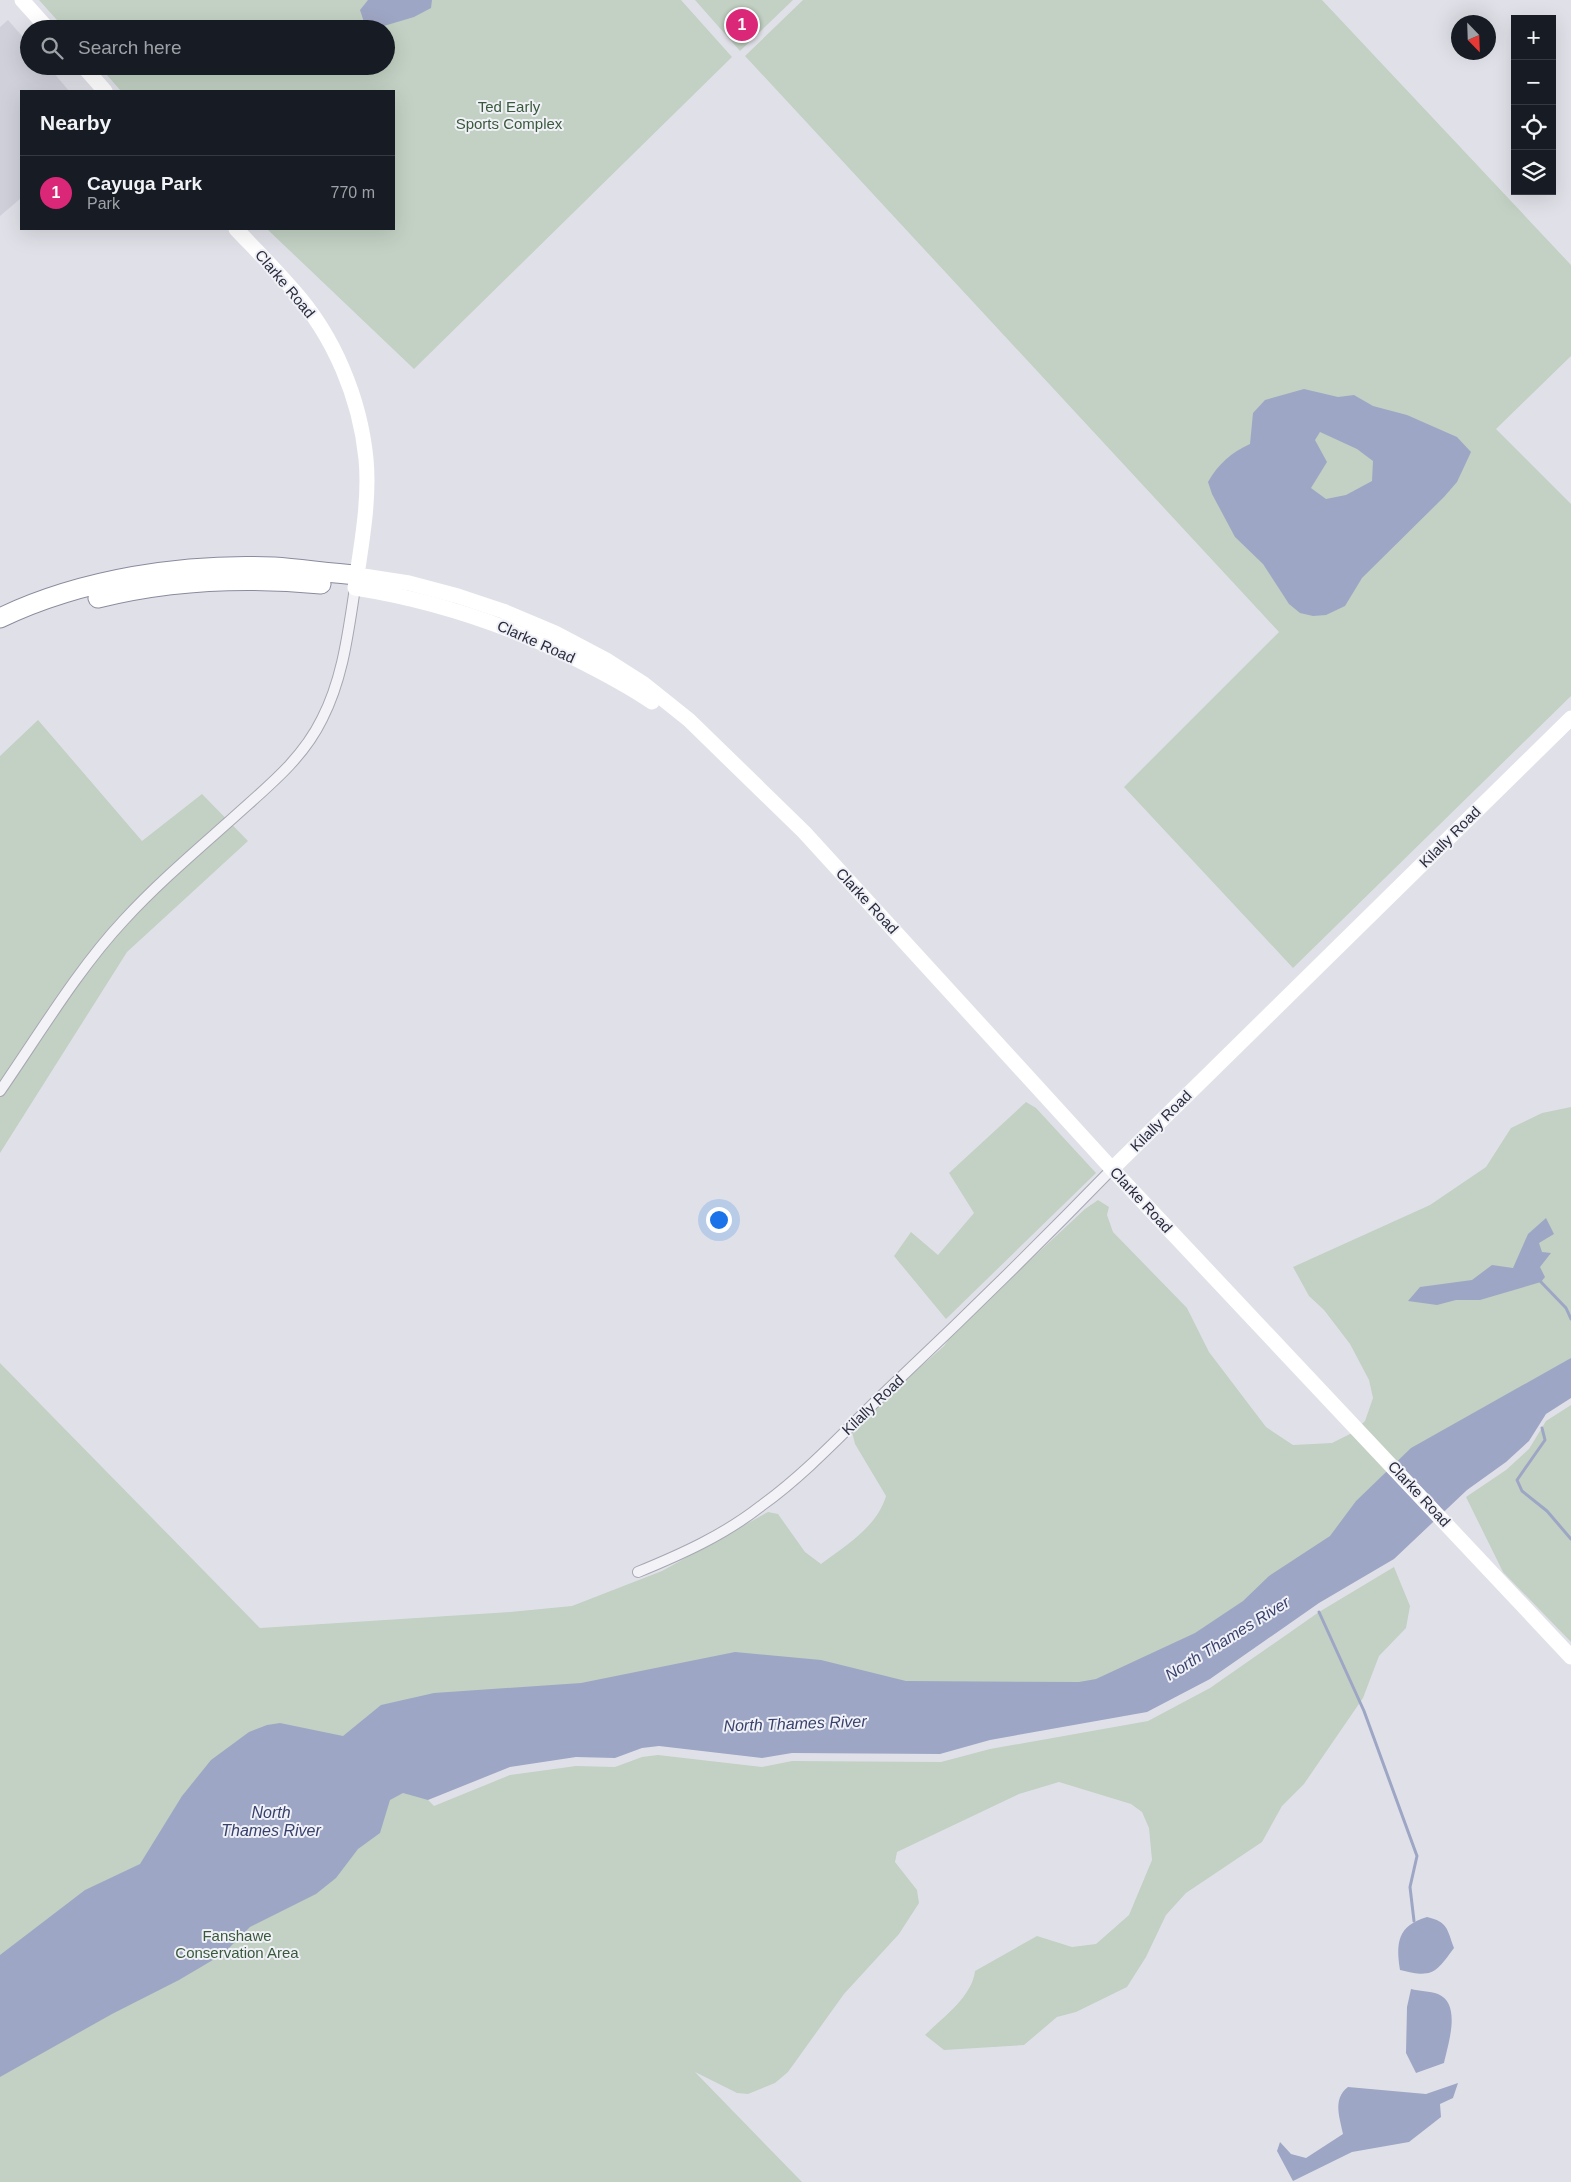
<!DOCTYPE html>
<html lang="en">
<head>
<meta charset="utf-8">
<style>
  body { margin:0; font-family:Helvetica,sans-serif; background:#242831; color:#f1f3f6 }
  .controls { position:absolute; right:15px; top:15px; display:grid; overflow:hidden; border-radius:0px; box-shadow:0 5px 20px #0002 }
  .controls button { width:45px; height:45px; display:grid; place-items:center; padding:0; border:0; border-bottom:1px solid #363941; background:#171b24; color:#f1f3f6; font:25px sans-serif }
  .compass { position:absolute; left:1451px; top:15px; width:45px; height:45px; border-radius:50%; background:#171b24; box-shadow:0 5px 20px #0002; rotate:157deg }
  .you { position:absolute; left:718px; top:1219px; width:18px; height:18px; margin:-12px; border:4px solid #fff; border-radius:50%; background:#1a73e8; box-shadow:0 0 0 8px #1a73e833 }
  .badge { display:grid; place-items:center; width:32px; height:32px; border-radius:50%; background:#db2777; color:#fff; font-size:16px; font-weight:700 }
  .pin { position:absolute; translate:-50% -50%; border:2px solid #fff; box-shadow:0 1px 5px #0006 }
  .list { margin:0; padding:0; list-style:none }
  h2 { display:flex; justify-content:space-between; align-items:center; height:65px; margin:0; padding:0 20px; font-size:21px }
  h2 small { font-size:16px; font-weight:400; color:#9ea1a6 }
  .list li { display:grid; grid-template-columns:32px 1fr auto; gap:15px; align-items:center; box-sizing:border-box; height:75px; padding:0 20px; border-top:1px solid #363941 }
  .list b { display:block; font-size:19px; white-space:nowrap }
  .list p { margin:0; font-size:16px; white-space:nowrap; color:#9ea1a6 }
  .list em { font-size:16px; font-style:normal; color:#9ea1a6 }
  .icon { flex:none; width:28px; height:28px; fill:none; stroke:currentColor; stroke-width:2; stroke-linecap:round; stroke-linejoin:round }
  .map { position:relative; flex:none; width:1571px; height:2182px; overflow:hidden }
  .search { position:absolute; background:#171b24; box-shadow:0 5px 20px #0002; left:20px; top:20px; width:375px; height:55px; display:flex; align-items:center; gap:12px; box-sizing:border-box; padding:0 18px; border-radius:28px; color:#9ea1a6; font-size:19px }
  .panel { position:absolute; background:#171b24; box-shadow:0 5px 20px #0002; left:20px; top:90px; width:375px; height:140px; border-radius:0px }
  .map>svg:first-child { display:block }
  .built { fill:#cfd0da }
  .green { fill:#c2d1c3 }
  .water { fill:#9ea6c5; fill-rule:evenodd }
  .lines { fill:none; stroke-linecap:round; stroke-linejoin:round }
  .stream { stroke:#9ea6c5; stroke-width:3 }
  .street-casing { stroke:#a6a7b2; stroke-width:12 }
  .highway-casing { stroke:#898b9d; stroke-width:21 }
  .street { stroke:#f3f3f7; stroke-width:10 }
  .secondary { stroke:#fff; stroke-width:15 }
  .highway { stroke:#fff; stroke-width:19 }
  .labels { text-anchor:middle; stroke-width:4; stroke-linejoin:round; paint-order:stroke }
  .park-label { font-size:15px; fill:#39593c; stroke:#f0f1f6 }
  .street-label { font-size:15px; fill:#2a2c3e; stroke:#f0f1f6 }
  .water-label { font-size:16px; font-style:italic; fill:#38416e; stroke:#f0f1f6 }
</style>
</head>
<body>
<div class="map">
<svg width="1571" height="2182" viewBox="0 0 1571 2182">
  <rect width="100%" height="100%" fill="#e0e1e8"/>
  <path class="built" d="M8,20L29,44V66H48L69,91H21V198L0,216V27Z"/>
  <g class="green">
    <path d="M39,0H681L732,57L414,369L267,229H394V91H121L99,66H386V29H65Z"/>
    <path d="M695,0H793L740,51Z"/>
    <path d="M803,0H1322L1571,265V356L1496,429L1571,504V696L1293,968L1124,787L1279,632L745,56Z"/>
    <path d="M38,720L142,841L202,794L248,841L127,952L0,1153V756Z"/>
    <path d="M1026,1102L1036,1108L1096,1173L946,1319L894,1256L911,1232L938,1255L974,1213L949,1173Z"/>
    <path d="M1571,1107V1363L1241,1607L1194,1639L1095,1685L359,1729L434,1806L510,1775L576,1766L615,1767L642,1757L658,1755L762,1767L792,1761L941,1762L990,1749L1148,1721L1210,1688L1319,1612L1394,1567L1410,1606L1406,1628L1379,1656L1363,1698L1304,1784L1282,1806L1262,1842L1186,1893L1166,1915L1146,1957L1127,1987L1076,2012L1057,2017L1024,2045L944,2050L925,2035C943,2017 972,1997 975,1971L1037,1936L1072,1947L1096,1944L1129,1915L1152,1860L1149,1828L1142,1812L1131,1804L1059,1782L1019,1794L897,1852L895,1862L917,1890L919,1903L899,1934L844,1994L788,2072L775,2083L748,2094L737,2093L695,2072L802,2182H0V1363L260,1628L510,1612L572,1606L662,1571L768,1512L778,1514L805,1552L821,1564C845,1546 877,1527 886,1496L855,1444L851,1428L944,1346L955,1330L1085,1209L1098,1200L1109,1207L1107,1215L1113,1232L1187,1308L1209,1352L1266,1427L1293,1445L1332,1443L1352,1433L1365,1421L1373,1398L1369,1380L1350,1344L1324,1310L1309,1296L1293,1267L1430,1205L1486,1167L1511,1128L1542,1113Z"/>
    <path d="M1571,1405V1642L1503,1572L1466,1497L1506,1470L1529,1449L1546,1421Z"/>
  </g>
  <g class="water">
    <path d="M368,0H432L431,8L414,17L377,28L364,22L360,10Z"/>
    <path d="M1304,389L1338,397L1354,395L1373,406L1407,415L1457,437L1471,452L1457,482L1444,497L1362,578L1345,606L1326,615L1313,616L1300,613L1289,604L1263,564L1235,537L1212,494L1208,482C1218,464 1232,452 1250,444L1253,413L1265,400ZM1320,432L1357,449L1373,461L1372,481L1346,495L1326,499L1311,488L1327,462L1315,440Z"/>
    <path d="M1546,1218L1554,1234L1539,1243L1542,1252L1551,1253L1540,1267L1545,1277L1541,1282L1480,1300H1456L1437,1305L1408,1301L1420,1287L1472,1280L1492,1265L1513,1268L1528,1234Z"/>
    <path d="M1571,1358V1398L1546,1414L1529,1441L1506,1462L1467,1490L1394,1559L1319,1603L1210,1679L1147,1712L990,1740L940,1754L792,1753L762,1758L659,1746L642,1748L615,1758L576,1757L510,1767L428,1800L403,1793L390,1800L380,1833L358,1849L336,1878L316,1894L250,1927L223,1954L179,1980L112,2014L0,2077V1955L85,1890L140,1864L182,1796L211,1760L249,1732L267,1725L280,1723L343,1736L381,1705L434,1693L581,1683L735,1652L821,1660L906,1681L1079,1682L1096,1679L1195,1633L1243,1601L1269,1576L1330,1536L1356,1501L1411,1448Z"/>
    <path d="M1427,1917C1448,1922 1447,1929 1454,1948C1435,1974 1432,1978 1400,1970C1396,1943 1397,1926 1427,1917Z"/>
    <path d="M1411,1989C1419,1991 1430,1991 1438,1994C1462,2004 1448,2044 1444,2063L1416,2073L1406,2053L1407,2007Z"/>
    <path d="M1458,2083L1453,2098L1440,2104L1441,2117L1409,2142L1352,2152L1293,2181L1277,2151L1280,2142L1291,2154L1306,2158L1343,2134C1340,2118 1332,2099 1348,2087L1426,2094Z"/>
  </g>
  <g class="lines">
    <g class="stream">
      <path d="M1541,1282L1566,1308L1571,1319"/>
      <path d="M1542,1428L1545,1440L1517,1480L1522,1491L1547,1511L1571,1539"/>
      <path d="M1319,1612L1364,1711L1417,1856L1410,1887L1414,1921"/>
    </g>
    <g class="street-casing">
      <g id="street">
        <path d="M0,1091C38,1036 78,969 124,920C158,883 197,850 234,817C267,787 302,760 322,719C343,678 348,633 355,588"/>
        <path d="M638,1572C682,1554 724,1535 761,1506C811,1470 852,1423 897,1381C970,1312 1042,1241 1112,1169"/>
      </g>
    </g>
    <g class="highway-casing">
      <g id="highway">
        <path d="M98,598C170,580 247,577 321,584"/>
        <path d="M0,618C81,579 184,563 274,567C301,569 329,573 357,575"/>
      </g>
    </g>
    <use href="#street" class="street"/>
    <g class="secondary">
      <path d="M22,0L48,29"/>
      <path d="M83,66L105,91"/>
      <path d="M236,229C255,249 275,269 293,290C334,336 360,398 366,459C370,501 361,546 355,588C432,600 502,623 572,657C600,671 627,685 652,702"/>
      <path d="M357,575L409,583L458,596L503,611L555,633L608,661L644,684L689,720L804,832L1112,1169L1571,1657"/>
      <path d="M1112,1169L1571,718"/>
    </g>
    <use href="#highway" class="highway"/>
  </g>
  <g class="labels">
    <g class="park-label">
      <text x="509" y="112">Ted Early<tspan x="509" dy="17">Sports Complex</tspan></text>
      <text x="237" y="1941">Fanshawe<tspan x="237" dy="17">Conservation Area</tspan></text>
    </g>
    <g class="street-label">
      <text transform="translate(285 284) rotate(50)" y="5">Clarke Road</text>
      <text transform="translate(536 642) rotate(24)" y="5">Clarke Road</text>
      <text transform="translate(1450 837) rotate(-45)" y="5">Kilally Road</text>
      <text transform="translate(867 901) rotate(47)" y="5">Clarke Road</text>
      <text transform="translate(1161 1121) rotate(-45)" y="5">Kilally Road</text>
      <text transform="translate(1141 1200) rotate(47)" y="5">Clarke Road</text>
      <text transform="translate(873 1405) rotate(-44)" y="5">Kilally Road</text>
      <text transform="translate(1419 1494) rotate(47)" y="5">Clarke Road</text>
    </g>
    <g class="water-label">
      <text transform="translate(1227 1638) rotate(-32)" y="6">North Thames River</text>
      <text transform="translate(795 1723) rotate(-2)" y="6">North Thames River</text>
      <text x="271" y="1818">North<tspan x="271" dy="18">Thames River</tspan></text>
    </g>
  </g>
</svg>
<div class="controls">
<button>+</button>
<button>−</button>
<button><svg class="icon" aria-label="locate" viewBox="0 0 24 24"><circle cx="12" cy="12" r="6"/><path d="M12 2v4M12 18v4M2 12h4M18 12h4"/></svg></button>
<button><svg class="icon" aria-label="layers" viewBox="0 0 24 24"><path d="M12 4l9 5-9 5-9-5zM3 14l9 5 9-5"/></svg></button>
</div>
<svg class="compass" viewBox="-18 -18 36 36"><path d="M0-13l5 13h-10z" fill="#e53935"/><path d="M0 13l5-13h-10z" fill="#9ea1a6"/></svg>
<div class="you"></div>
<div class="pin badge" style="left:742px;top:25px">1</div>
<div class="search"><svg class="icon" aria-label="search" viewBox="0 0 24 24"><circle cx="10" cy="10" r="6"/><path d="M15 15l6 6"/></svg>Search here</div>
<section class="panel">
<h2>Nearby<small></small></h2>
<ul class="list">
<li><span class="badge">1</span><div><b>Cayuga Park</b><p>Park</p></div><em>770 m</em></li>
</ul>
</section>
</div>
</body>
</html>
